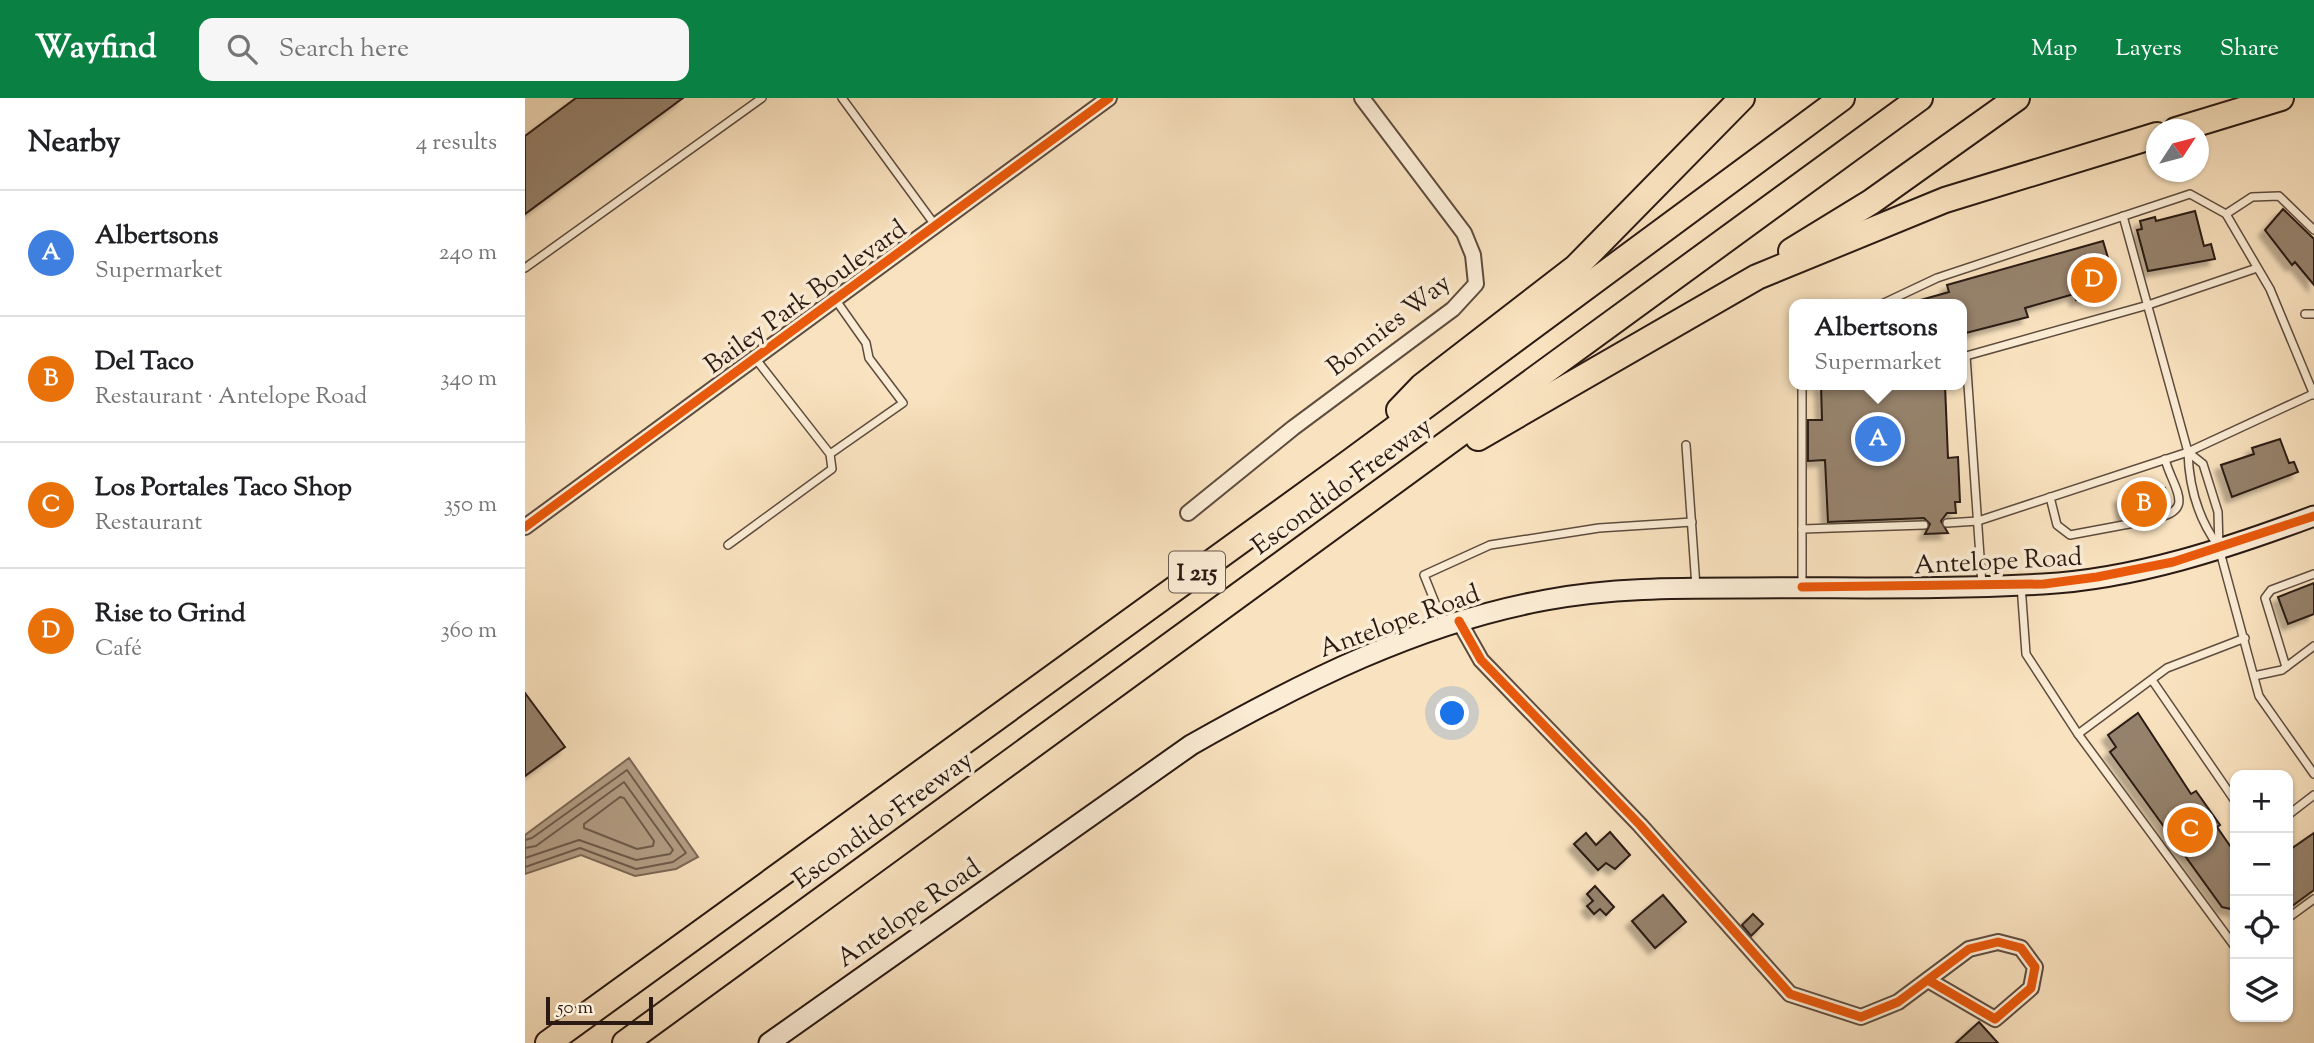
<!DOCTYPE html>
<html lang="en">
<head>
<meta charset="utf-8">
<style>
  body { margin:0; font-family:"Sorts Mill Goudy",serif; background:#f6f6f6; color:#202124 }
  .controls { position:absolute; right:21px; bottom:21px; display:grid; overflow:hidden; border-radius:14px; box-shadow:0 2px 5px #0004 }
  .controls button { width:63px; height:63px; display:grid; place-items:center; padding:0; border:0; border-bottom:2px solid #e0e0e0; background:#fff; color:#202124; font:35px sans-serif }
  .compass { position:absolute; left:1621px; top:21px; width:63px; height:63px; border-radius:50%; background:#fff; box-shadow:0 2px 5px #0004; rotate:54deg }
  .scale { position:absolute; left:21px; bottom:18px; width:107px; box-sizing:border-box; padding-left:7px; border:4px solid #2a1a13; border-top:0; font-size:19px; line-height:24px; white-space:nowrap; color:#2a1a13; -webkit-text-stroke:5px #fbecd5; paint-order:stroke }
  .you { position:absolute; left:928px; top:616px; width:24px; height:24px; margin:-18px; border:5px solid #fff; border-radius:50%; background:#1a73e8; box-shadow:0 0 0 10px #1a73e833 }
  .badge { display:grid; place-items:center; width:46px; height:46px; border-radius:50%; background:#0b8043; color:#fff; font-size:23px; font-weight:700 }
  .pin { position:absolute; translate:-50% -50%; border:4px solid #fff; box-shadow:0 2px 7px #0006 }
  .popup { position:absolute; left:1264px; top:201px; width:178px; height:91px; box-sizing:border-box; display:grid; place-content:center; border-radius:14px; background:#fff; filter:drop-shadow(0 2px 5px #0005); font-size:23px; white-space:nowrap; color:#757577 }
  .popup b { font-size:26px; color:#202124 }
  .popup::after { content:''; position:absolute; left:50%; top:100%; margin-left:-14px; border:14px solid transparent; border-top-color:#fff }
  .list { margin:0; padding:0; list-style:none }
  h2 { display:flex; justify-content:space-between; align-items:center; height:91px; margin:0; padding:0 28px; font-size:30px }
  h2 small { font-size:23px; font-weight:400; color:#757577 }
  .list li { display:grid; grid-template-columns:46px 1fr auto; gap:21px; align-items:center; box-sizing:border-box; height:126px; padding:0 28px; border-top:2px solid #e0e0e0 }
  .list b { display:block; font-size:26px; white-space:nowrap }
  .list p { margin:0; font-size:23px; white-space:nowrap; color:#757577 }
  .list em { font-size:23px; font-style:normal; color:#757577 }
  .icon { flex:none; width:38px; height:38px; fill:none; stroke:currentColor; stroke-width:2; stroke-linecap:round; stroke-linejoin:round }
  .map { position:relative; flex:none; width:1789px; height:945px; overflow:hidden }
  header { display:flex; align-items:center; gap:42px; box-sizing:border-box; height:98px; padding:0 35px; background:#0b8043; color:#fff }
  header strong { font-size:33px }
  nav { display:flex; gap:38px; margin-inline-start:auto; font-size:24px }
  .search { width:490px; height:63px; background:#f6f6f6; display:flex; align-items:center; gap:18px; box-sizing:border-box; padding:0 24px; border-radius:14px; color:#757577; font-size:26px }
  main { display:flex }
  aside { flex:1; background:#fff }
  .map>svg:first-child { display:block }
  .water { fill:#b39e85; stroke:#7c6957; stroke-width:2 }
  .lines { fill:none; stroke-linecap:round; stroke-linejoin:round }
  .shore { stroke:#6e5c4c; stroke-width:2 }
  .building { fill:#96826c; stroke:#2a1a13; stroke-width:2; filter:url(#shadow) }
  .service-casing { stroke:#5e4c3e; stroke-width:10 }
  .minor-casing { stroke:#5e4c3e; stroke-width:18 }
  .secondary-casing { stroke:#2a1a13; stroke-width:23 }
  .motorway-casing { stroke:#2a1a13; stroke-width:28 }
  .service { stroke:#fbecd5; stroke-width:7 }
  .minor { stroke:#fbecd5; stroke-width:14 }
  .secondary { stroke:#fbecd5; stroke-width:19 }
  .motorway { stroke:#f9e2bf; stroke-width:24 }
  .cycleway-casing { stroke:#fbecd5; stroke-width:13 }
  .cycleway { stroke:#e8590c; stroke-width:9 }
  .labels { text-anchor:middle; stroke-width:7; stroke-linejoin:round; paint-order:stroke }
  .shield { fill:#fbecd5; stroke:#69594d; stroke-width:2 }
  .shield-label { font-size:24px; font-weight:bold; fill:#2a1a13 }
  .street-label { font-size:26px; fill:#2a1a13; stroke:#fbecd5 }
</style>
</head>
<body>
<header>
<strong>Wayfind</strong>
<div class="search"><svg class="icon" aria-label="search" viewBox="0 0 24 24"><circle cx="10" cy="10" r="6"/><path d="M15 15l6 6"/></svg>Search here</div>
<nav><a>Map</a><a>Layers</a><a>Share</a></nav>
</header>
<main>
<aside>
<h2>Nearby<small>4 results</small></h2>
<ul class="list">
<li><span class="badge" style="background:#3f7fe0">A</span><div><b>Albertsons</b><p>Supermarket</p></div><em>240 m</em></li>
<li><span class="badge" style="background:#e8710a">B</span><div><b>Del Taco</b><p>Restaurant · Antelope Road</p></div><em>340 m</em></li>
<li><span class="badge" style="background:#e8710a">C</span><div><b>Los Portales Taco Shop</b><p>Restaurant</p></div><em>350 m</em></li>
<li><span class="badge" style="background:#e8710a">D</span><div><b>Rise to Grind</b><p>Café</p></div><em>360 m</em></li>
</ul>
</aside>
<div class="map">
<svg width="1789" height="945" viewBox="0 0 1789 945">
  <defs>
    <filter id="shadow"><feDropShadow dx="-6" dy="6" stdDeviation="2" flood-color="#0004"/></filter>
  </defs>
  <rect width="100%" height="100%" fill="#f9e2bf"/>
  <filter id="stains"><feTurbulence type="fractalNoise" baseFrequency=".00286" numOctaves="4"/><feColorMatrix values="0 0 0 0 .2 0 0 0 0 .09 0 0 0 0 .02 0 0 0 .5 -.17"/></filter>
  <radialGradient id="worn" r=".72"><stop offset=".6" stop-color="#630" stop-opacity="0"/><stop offset="1" stop-color="#630" stop-opacity=".3"/></radialGradient>
  <path class="water" d="M104,660L173,759L151,771L110,778L56,757L0,776V737Z"/>
  <g class="lines">
    <g class="shore">
      <path d="M95,699L99,700L129,743L128,748L112,751L59,730V726Z"/>
      <path d="M0,742L7,740L102,672L161,755L148,764L111,771L55,750L0,769"/>
      <path d="M0,750L11,748L99,684L148,752L145,756L111,762L54,742L0,760"/>
    </g>
  </g>
  <g class="building">
    <path d="M51,0H158L0,116V38Z"/>
    <path d="M1758,111L1789,141V187L1770,164L1767,167L1740,132Z"/>
    <path d="M1670,113L1679,148L1686,146L1690,161L1623,173L1612,132L1617,131L1615,123L1630,119L1631,123Z"/>
    <path d="M1578,143L1592,190L1551,202L1549,196L1500,210L1503,219L1437,236V206H1392V203L1424,194L1422,187Z"/>
    <path d="M1296,287H1420L1423,360L1433,359L1435,404H1430L1431,415H1422L1416,423L1423,435L1400,436L1405,426L1399,420L1303,424L1300,362L1283,363V322H1297Z"/>
    <path d="M1755,341L1764,365L1769,364L1773,374L1707,399L1696,367L1729,356L1727,350Z"/>
    <path d="M1640,390L1645,407L1629,414L1625,420L1620,417L1599,421L1595,399Z"/>
    <path d="M1789,485V516L1763,526L1753,499Z"/>
    <path d="M0,595L40,649L0,678Z"/>
    <path d="M1613,615L1666,696L1671,693L1695,727L1692,729L1710,755V812L1697,809L1585,654L1591,649L1583,637Z"/>
    <path d="M1085,734L1105,757L1090,771L1081,765L1073,772L1049,746L1061,735L1071,747Z"/>
    <path d="M1789,735V792L1763,811V753Z"/>
    <path d="M1070,788L1089,809L1081,817L1075,811L1069,816L1062,808L1068,803L1062,796Z"/>
    <path d="M1138,797L1161,824L1130,850L1107,823Z"/>
    <path d="M1228,816L1238,826L1226,838L1217,827Z"/>
    <path d="M1454,924L1473,945H1431Z"/>
  </g>
  <g class="lines">
    <g class="service-casing">
      <g id="service">
        <path d="M317,0L410,127"/>
        <path d="M1701,116L1727,99L1754,98L1789,132"/>
        <path d="M1598,118L1663,354C1664,389 1673,421 1694,449"/>
        <path d="M0,170L237,0"/>
        <path d="M1357,206L1412,180L1665,96L1701,116L1745,191L1789,297"/>
        <path d="M1780,216H1789"/>
        <path d="M230,260L305,356"/>
        <path d="M1277,287V488"/>
        <path d="M1161,347L1171,489"/>
        <path d="M1663,354L1678,366L1693,414L1694,450L1734,598L1789,676"/>
        <path d="M1525,399L1532,427L1545,437L1620,423"/>
        <path d="M1631,420C1672,412 1647,389 1640,361"/>
        <path d="M1422,425L1453,423L1663,354L1788,296"/>
        <path d="M1277,431L1399,427"/>
        <path d="M203,447L307,371L305,356L378,305L344,260L341,245L310,201"/>
        <path d="M1457,487L1441,258L1623,207L1732,170"/>
        <path d="M1496,487L1501,556L1553,636"/>
        <path d="M919,527L899,477L965,447L1074,430L1167,424"/>
        <path d="M1761,569L1740,500L1746,492L1789,476"/>
        <path d="M1729,578L1757,572L1789,548"/>
        <path d="M1627,582L1710,703"/>
        <path d="M1763,717L1789,697"/>
        <path d="M1763,820L1789,801"/>
        <path d="M1710,849L1553,636L1642,570L1720,540"/>
      </g>
    </g>
    <g class="minor-casing">
      <g id="minor">
        <path d="M663,415L768,330L928,211L951,186L948,157L939,135L837,0"/>
        <path d="M0,429L584,0"/>
        <path d="M934,523L956,562L1115,727L1265,896L1336,919L1373,904L1444,851L1473,844L1496,850L1510,869L1506,890L1470,921L1403,882"/>
      </g>
    </g>
    <g class="secondary-casing">
      <path id="secondary" d="M244,945L666,647C777,584 894,525 1021,502C1085,490 1149,490 1214,490C1315,489 1417,492 1518,486C1610,481 1703,450 1789,418"/>
    </g>
    <g class="motorway-casing">
      <g id="motorway">
        <path d="M1651,32L1756,0"/>
        <path d="M1266,153L1346,104L1492,0"/>
        <path d="M874,312L897,288L1051,169L1217,0"/>
        <path d="M953,340L1232,179L1420,102L1632,37"/>
        <path d="M23,945L826,363L1317,0"/>
        <path d="M100,945L1395,0"/>
      </g>
    </g>
    <use href="#service" class="service"/>
    <use href="#minor" class="minor"/>
    <use href="#secondary" class="secondary"/>
    <use href="#motorway" class="motorway"/>
    <g class="cycleway-casing">
      <g id="cycleway">
        <path d="M0,429L584,0"/>
        <path d="M1277,489L1519,486L1572,479L1648,464L1789,418"/>
        <path d="M934,523L956,562L1115,727L1265,896L1336,919L1373,904L1444,851L1473,844L1496,850L1510,869L1506,890L1470,921L1403,882"/>
      </g>
    </g>
    <use href="#cycleway" class="cycleway"/>
  </g>
  <g class="labels">
    <rect class="shield" x="644" y="453.5" width="56" height="41" rx="5"/>
    <g class="shield-label">
      <text x="672" y="482">I 215</text>
    </g>
    <g class="street-label">
      <text transform="translate(280 198) rotate(-36)" y="9">Bailey Park Boulevard</text>
      <text transform="translate(863 226) rotate(-38)" y="9">Bonnies Way</text>
      <text transform="translate(816 387) rotate(-36)" y="9">Escondido Freeway</text>
      <text transform="translate(1473 462) rotate(-3)" y="9">Antelope Road</text>
      <text transform="translate(874 522) rotate(-20)" y="9">Antelope Road</text>
      <text transform="translate(357 721) rotate(-36)" y="9">Escondido Freeway</text>
      <text transform="translate(383 814) rotate(-35)" y="9">Antelope Road</text>
    </g>
  </g>
  <rect width="100%" height="100%" filter="url(#stains)"/>
  <rect width="100%" height="100%" fill="url(#worn)"/>
</svg>
<div class="controls">
<button>+</button>
<button>−</button>
<button><svg class="icon" aria-label="locate" viewBox="0 0 24 24"><circle cx="12" cy="12" r="6"/><path d="M12 2v4M12 18v4M2 12h4M18 12h4"/></svg></button>
<button><svg class="icon" aria-label="layers" viewBox="0 0 24 24"><path d="M12 4l9 5-9 5-9-5zM3 14l9 5 9-5"/></svg></button>
</div>
<svg class="compass" viewBox="-18 -18 36 36"><path d="M0-13l5 13h-10z" fill="#e53935"/><path d="M0 13l5-13h-10z" fill="#757577"/></svg>
<div class="scale">50 m</div>
<div class="you"></div>
<div class="pin badge" style="left:1353px;top:341px;background:#3f7fe0">A</div>
<div class="popup"><b>Albertsons</b>Supermarket</div>
<div class="pin badge" style="left:1619px;top:406px;background:#e8710a">B</div>
<div class="pin badge" style="left:1665px;top:732px;background:#e8710a">C</div>
<div class="pin badge" style="left:1569px;top:182px;background:#e8710a">D</div>
</div>
</main>
</body>
</html>
